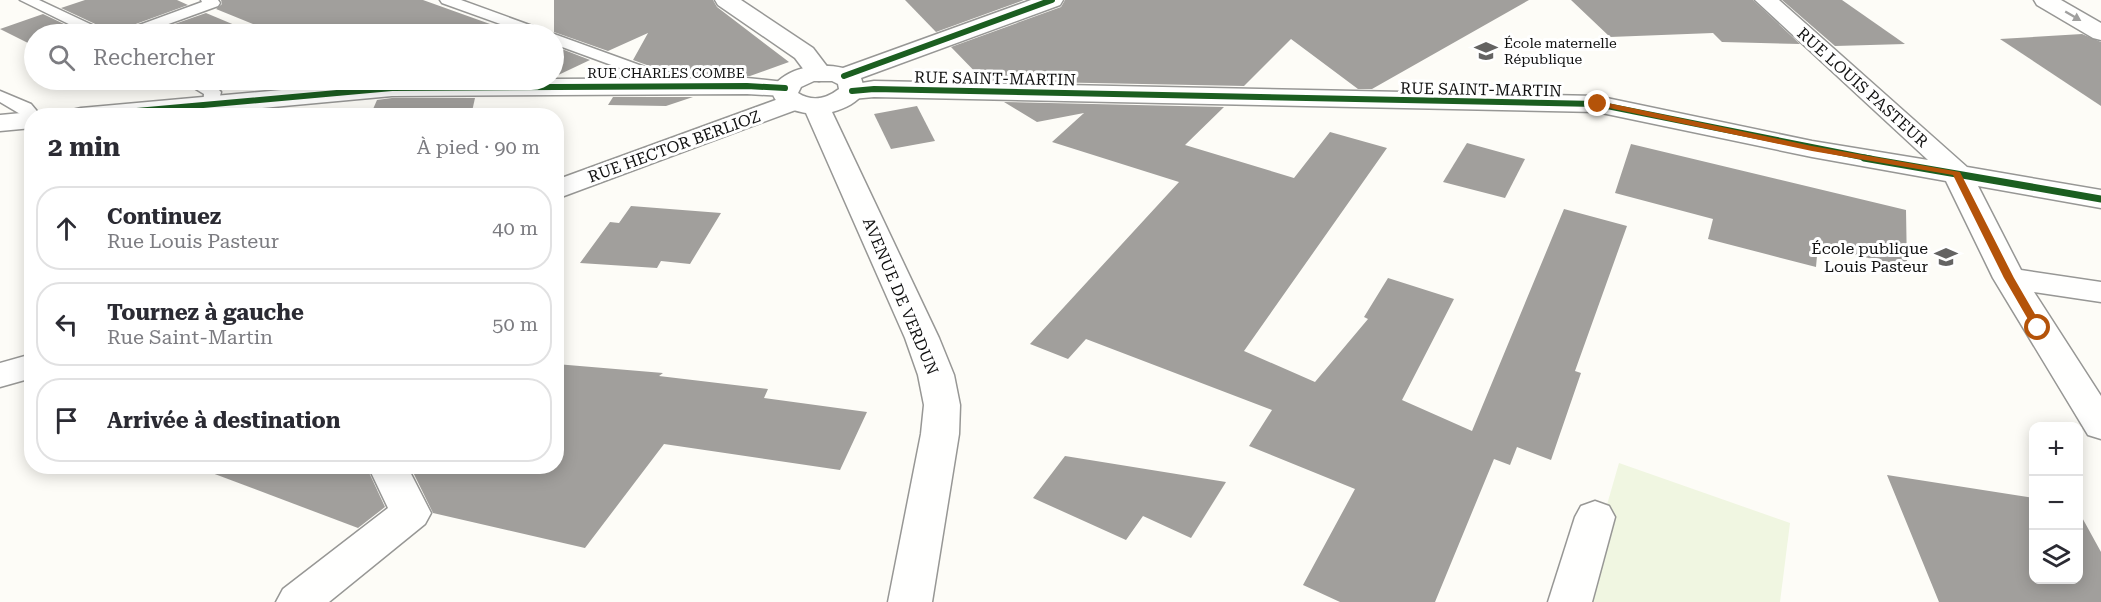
<!DOCTYPE html>
<html lang="fr">
<head>
<meta charset="utf-8">
<style>
  body { margin:0; font-family:"Roboto Serif",serif; background:#f7f7f7; color:#2b2b33 }
  .controls { position:absolute; right:18px; bottom:18px; display:grid; overflow:hidden; border-radius:12px; box-shadow:0 3px 15px #0003 }
  .controls button { width:54px; height:54px; display:grid; place-items:center; padding:0; border:0; border-bottom:2px solid #e1e1e2; background:#fff; color:#2b2b33; font:30px sans-serif }
  .stop { position:absolute; width:18px; height:18px; margin:-14px; border:4px solid #b45309; border-radius:50%; background:#fff }
  .stop.end { background:#b45309; border-color:#fff; box-shadow:0 2px 6px #0008 }
  .list { margin:0; padding:0; list-style:none }
  h2 { display:flex; justify-content:space-between; align-items:center; height:78px; margin:0; padding:0 24px; font-size:26px }
  h2 small { font-size:20px; font-weight:400; color:#7c7c81 }
  .list li { display:grid; grid-template-columns:39px 1fr auto; gap:18px; align-items:center; box-sizing:border-box; height:84px; margin:0 12px 12px; padding:0 12px; border:2px solid #e1e1e2; border-radius:24px }
  .list b { display:block; font-size:22px; white-space:nowrap }
  .list p { margin:0; font-size:20px; white-space:nowrap; color:#7c7c81 }
  .list em { font-size:20px; font-style:normal; color:#7c7c81 }
  .icon { flex:none; width:33px; height:33px; fill:none; stroke:currentColor; stroke-width:2; stroke-linecap:round; stroke-linejoin:round }
  .map { position:relative; flex:none; width:2101px; height:602px; overflow:hidden }
  .search { position:absolute; background:#fff; box-shadow:0 3px 15px #0003; left:24px; top:24px; width:540px; height:66px; display:flex; align-items:center; gap:15px; box-sizing:border-box; padding:0 21px; border-radius:33px; color:#7c7c81; font-size:22px }
  .panel { position:absolute; background:#fff; box-shadow:0 3px 15px #0003; left:24px; top:108px; width:540px; height:366px; border-radius:24px }
  .map>svg:first-child { display:block }
  .pitch { fill:#f0f6e1 }
  .building { fill:#a19f9c }
  .lines { fill:none; stroke-linecap:round; stroke-linejoin:round }
  .service-casing { stroke:#979795; stroke-width:3 }
  .minor-casing { stroke:#979795; stroke-width:3 }
  .tertiary-casing { stroke:#979795; stroke-width:3 }
  .service { fill:#fffffe; fill-rule:evenodd }
  .minor { fill:#fffffe; fill-rule:evenodd }
  .tertiary { fill:#fffffe; fill-rule:evenodd }
  .cycleway-far1-casing { stroke:#fff; stroke-width:9 }
  .cycleway-casing { stroke:#fff; stroke-width:10 }
  .cycleway-far1 { stroke:#1b5e20; stroke-width:6 }
  .cycleway { stroke:#1b5e20; stroke-width:7 }
  .oneway { fill:#a0a09f }
  .route { fill:#b45309 }
  .labels { text-anchor:middle; stroke-width:6; stroke-linejoin:round; paint-order:stroke }
  .far-poi-label { font-size:14px; fill:#111; stroke:#fff; text-anchor:start }
  .far-street-label { font-size:14px; fill:#111; stroke:#fff }
  .street-label { font-size:16px; fill:#111; stroke:#fff }
  .poi-label { font-size:16px; fill:#111; stroke:#fff; text-anchor:end }
</style>
</head>
<body>
<div class="map">
<svg width="2101" height="602" viewBox="0 0 2101 602">
  <rect width="100%" height="100%" fill="#fdfcf7"/>
  <path class="pitch" d="M1619,463L1790,523L1780,602H1579Z"/>
  <g class="building">
    <path d="M85,0H177L188,5L122,29L118,34H110L106,29L61,8Z"/>
    <path d="M221,0H423L490,24L488,34H278L216,9L222,4Z"/>
    <path d="M554,0H713L717,7L789,62L750,76H677L633,60L648,33L608,51L554,32Z"/>
    <path d="M905,0H1024L936,32Z"/>
    <path d="M1065,0H1529L1372,89H1358L1291,39L1244,86L984,81L951,47L1061,7Z"/>
    <path d="M1571,0H1753L1800,44L1722,42L1713,33L1610,37Z"/>
    <path d="M1782,0H1842L1905,44L1835,46Z"/>
    <path d="M206,13L237,26L215,34H146Z"/>
    <path d="M43,14L85,34H34V46L0,29Z"/>
    <path d="M2082,34L2101,42V106L2000,39Z"/>
    <path d="M554,46L590,60L554,77Z"/>
    <path d="M613,97H693L666,106L608,105Z"/>
    <path d="M392,98H475L471,116H370L377,100Z"/>
    <path d="M1004,102L1224,107L1185,145L1294,178L1330,132L1387,148L1244,351L1315,382L1368,319L1364,317L1388,278L1454,299L1402,400L1472,431L1564,209L1627,226L1575,371L1581,373L1551,460L1517,447L1510,465L1494,459L1435,602H1340L1303,585L1355,489L1249,446L1272,410L1086,339L1068,359L1030,344L1179,182L1052,142L1084,113L1037,122Z"/>
    <path d="M917,106L935,141L891,149L874,114Z"/>
    <path d="M1467,143L1525,159L1505,198L1443,182Z"/>
    <path d="M1631,144L1906,210L1907,268L1818,245L1816,267L1708,239L1713,219L1615,193Z"/>
    <path d="M631,206L721,213L690,264L661,261L657,268L580,263L610,222L619,223Z"/>
    <path d="M556,364L663,373L659,376L768,389L764,398L867,412L840,470L664,444L585,548L433,513L410,466H556Z"/>
    <path d="M1065,456L1226,482L1191,538L1143,516L1126,540L1033,498Z"/>
    <path d="M205,466H366L385,507L358,528L204,470Z"/>
    <path d="M1887,475L2034,498V579H2079V512L2101,552V602H1939Z"/>
  </g>
  <g class="lines">
    <g class="service-casing">
      <g id="service">
        <path d="M20,0H39L105,31L108,34H89Z"/>
        <path d="M201,0H218L220,3L218,6L141,34H120L123,31L202,2Z"/>
        <path d="M440,0H461L546,31L549,34H528L442,3Z"/>
        <path d="M554,34L689,83L691,86L689,89H677L554,44Z"/>
        <path d="M181,80C195,79 211,80 221,92L217,108H205L203,104L204,94Z"/>
        <path d="M0,91L31,104L41,116H32V121L0,102Z"/>
      </g>
    </g>
    <g class="minor-casing">
      <g id="minor">
        <path d="M715,0H741L813,48L832,73L828,78L819,81L810,78L795,58L718,5Z"/>
        <path d="M1755,0H1779L1967,167L2101,190V208L1978,186L2021,270L2101,282V302L2034,292L2101,396V439L2088,435L1993,278L1946,181L1812,157L1597,112L874,97L852,99L843,96L839,91L843,86L874,81L1597,96L1812,141L1928,160Z"/>
        <path d="M2034,0H2061L2101,23V40L2093,38L2037,5Z"/>
        <path d="M747,78L794,83L798,88L794,93L785,96L747,94L392,96L174,116H68L72,110L81,108L392,80Z"/>
        <path d="M792,94L801,96L805,102L801,108L556,199V180Z"/>
        <path d="M32,112L42,116H32V128L0,131V115Z"/>
        <path d="M32,354V378L0,387V363Z"/>
        <path d="M368,466H407L431,513L425,524L329,602H276L283,589L388,508Z"/>
        <path d="M1595,501L1609,506L1615,517L1592,602H1548L1575,517L1581,506Z"/>
      </g>
    </g>
    <g class="tertiary-casing">
      <path id="tertiary" d="M1031,0H1063L1060,5L861,78L865,91C857,103 846,108 832,112L939,338L954,375L960,405L959,434L932,602H888L921,434L924,405L918,375L905,338L806,113C791,110 772,106 772,88C787,67 819,62 843,68ZM814,81H832L838,84L839,89C826,99 812,102 798,93L801,87Z"/>
    </g>
    <use href="#service" class="service"/>
    <use href="#minor" class="minor"/>
    <use href="#tertiary" class="tertiary"/>
    <g class="cycleway-far1-casing">
      <g id="cycleway-far1">
        <path d="M844,76L1052,0"/>
        <path d="M852,91L874,89L1597,104L1872,159"/>
        <path d="M81,116L392,88L747,86L785,88"/>
      </g>
    </g>
    <g class="cycleway-casing">
      <path id="cycleway" d="M1864,158L2101,199"/>
    </g>
    <use href="#cycleway-far1" class="cycleway-far1"/>
    <use href="#cycleway" class="cycleway"/>
  </g>
  <defs><path id="oneway-solid" d="M-6-.8H1V-3.2L6.5 0L1 3.2V.8H-6Z" transform="scale(1.5)"/></defs>
  <use class="oneway" href="#oneway-solid" transform="translate(2073 16) rotate(30)"/>
  <path class="route" d="M1598,101L1812,146L1960,172L2014,278L2043,328L2038,332L2033,328L2004,278L1953,175L1812,151L1595,105L1594,104Z"/>
  <defs>
    <g id="school-bare" transform="scale(1.8)"><path d="M0-5L7-2L0 1L-7-2ZM-4 1L0 2.5L4 1V4Q0 6-4 4Z" fill="#646362" stroke="#fff" stroke-width="2.5" paint-order="stroke"/></g>
  </defs>
  <g fill-rule="evenodd">
    <use href="#school-bare" x="1486" y="51"/>
    <use href="#school-bare" x="1946" y="257"/>
  </g>
  <g class="labels">
    <g class="far-poi-label">
      <text x="1504" y="48">École maternelle<tspan x="1504" dy="16">République</tspan></text>
    </g>
    <g class="far-street-label">
      <text x="666" y="78">RUE CHARLES COMBE</text>
    </g>
    <g class="street-label">
      <text transform="translate(995 78) rotate(1)" y="6">RUE SAINT-MARTIN</text>
      <text transform="translate(1863 87) rotate(42)" y="6">RUE LOUIS PASTEUR</text>
      <text transform="translate(1481 89) rotate(1)" y="6">RUE SAINT-MARTIN</text>
      <text transform="translate(674 146) rotate(-20)" y="6">RUE HECTOR BERLIOZ</text>
      <text transform="translate(901 296) rotate(67)" y="6">AVENUE DE VERDUN</text>
    </g>
    <g class="poi-label">
      <text x="1928" y="254">École publique<tspan x="1928" dy="18">Louis Pasteur</tspan></text>
    </g>
  </g>
</svg>
<div class="controls">
<button>+</button>
<button>−</button>
<button><svg class="icon" aria-label="layers" viewBox="0 0 24 24"><path d="M12 4l9 5-9 5-9-5zM3 14l9 5 9-5"/></svg></button>
</div>
<div class="stop" style="left:2038px;top:328px"></div>
<div class="stop end" style="left:1598px;top:104px"></div>
<div class="search"><svg class="icon" aria-label="search" viewBox="0 0 24 24"><circle cx="10" cy="10" r="6"/><path d="M15 15l6 6"/></svg>Rechercher</div>
<section class="panel">
<h2>2 min<small>À pied · 90 m</small></h2>
<ul class="list">
<li><svg class="icon" aria-label="ahead" viewBox="0 0 24 24"><path d="M12 20V5M6 11l6-6 6 6"/></svg><div><b>Continuez</b><p>Rue Louis Pasteur</p></div><em>40 m</em></li>
<li><svg class="icon" aria-label="left" viewBox="0 0 24 24"><path d="M17 20v-9H6M10 6l-5 5 5 5"/></svg><div><b>Tournez à gauche</b><p>Rue Saint-Martin</p></div><em>50 m</em></li>
<li><svg class="icon" aria-label="arrive" viewBox="0 0 24 24"><path d="M6 21V4h12l-3 4 3 4H6"/></svg><div><b>Arrivée à destination</b></div></li>
</ul>
</section>
</div>
</body>
</html>
